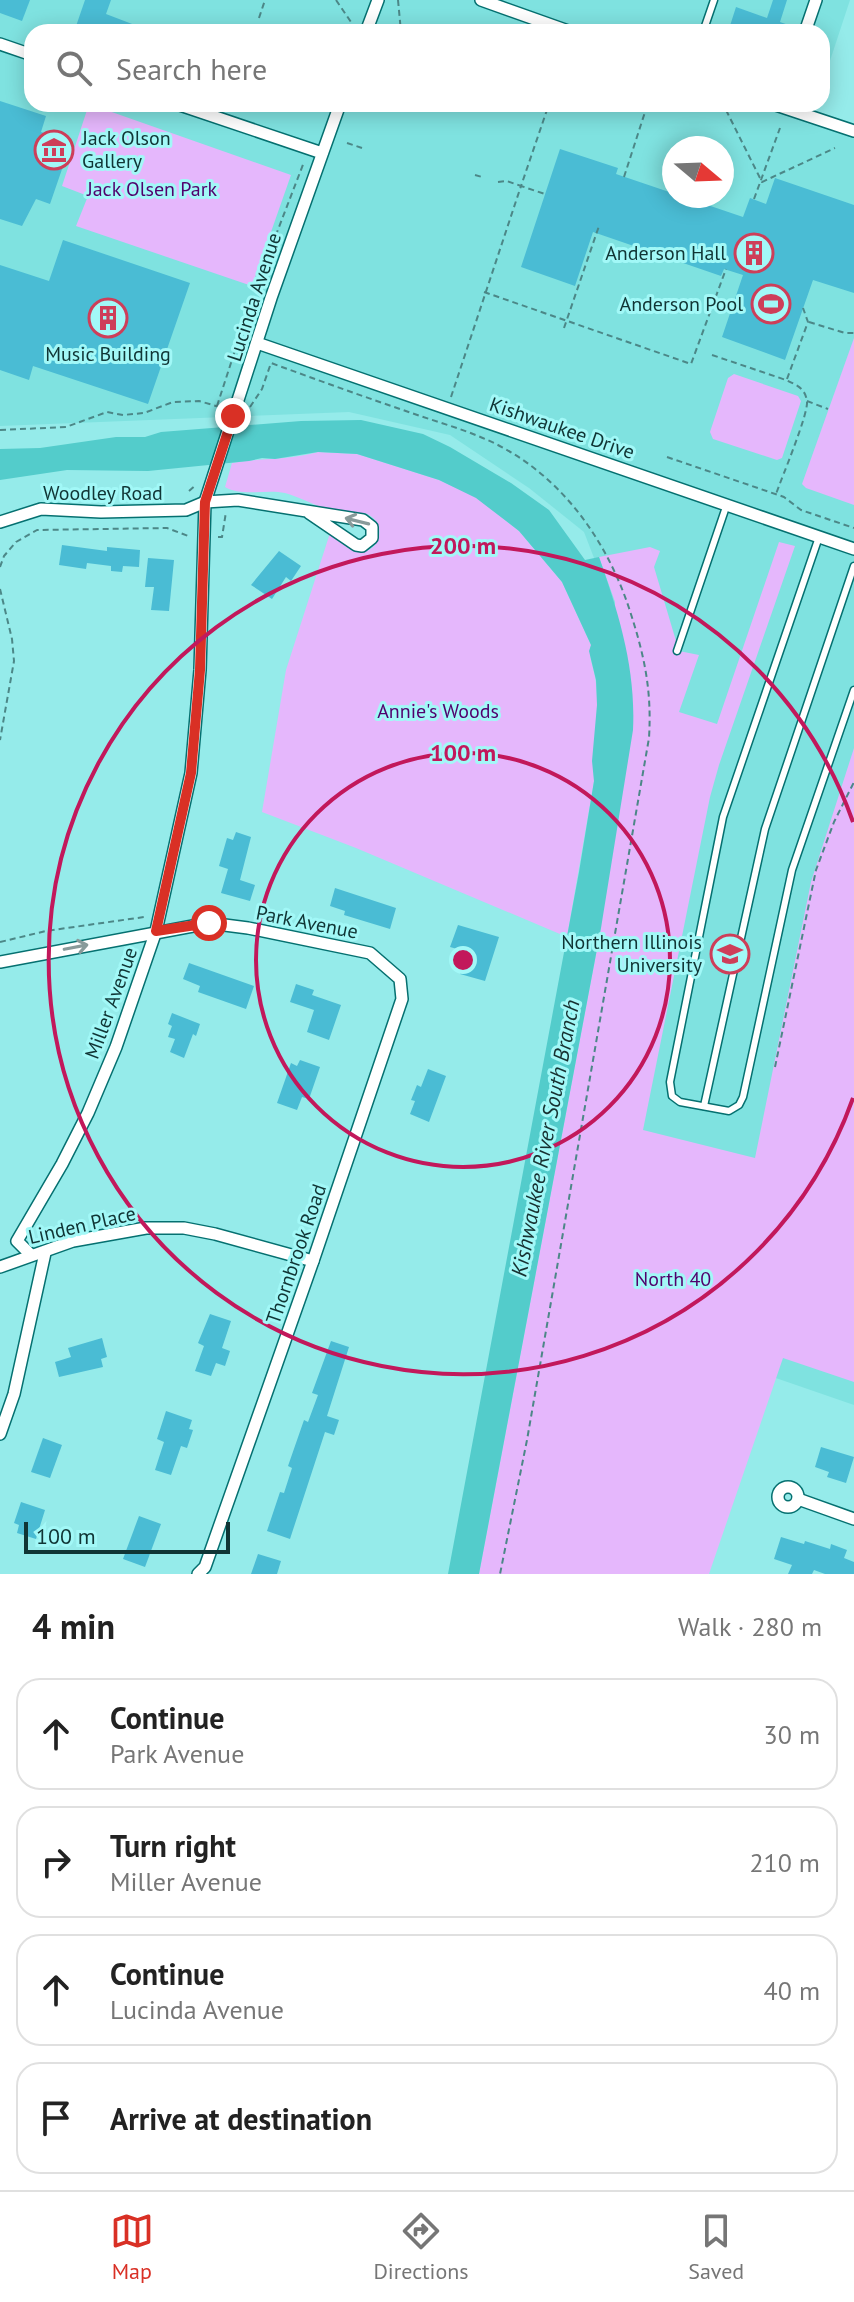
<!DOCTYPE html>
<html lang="en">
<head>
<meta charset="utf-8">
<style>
  body { margin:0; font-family:"PT Sans",sans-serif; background:#f2f2f2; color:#222 }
  .compass { position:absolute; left:662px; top:136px; width:72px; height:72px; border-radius:50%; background:#fff; box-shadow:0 4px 20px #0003; rotate:109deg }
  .scale { position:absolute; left:24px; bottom:20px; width:206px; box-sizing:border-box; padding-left:8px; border:4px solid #103535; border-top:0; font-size:22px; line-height:28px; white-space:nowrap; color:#103535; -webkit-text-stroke:6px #a2f8f7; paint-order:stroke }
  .stop { position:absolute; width:24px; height:24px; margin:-18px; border:6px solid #d93025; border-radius:50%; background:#fff }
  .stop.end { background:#d93025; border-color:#fff; box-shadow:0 2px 8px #0008 }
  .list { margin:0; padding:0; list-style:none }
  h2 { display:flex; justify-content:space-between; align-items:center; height:104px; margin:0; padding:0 32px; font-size:34px }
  h2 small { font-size:26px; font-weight:400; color:#767676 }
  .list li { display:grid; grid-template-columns:52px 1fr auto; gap:24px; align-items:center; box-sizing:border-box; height:112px; margin:0 16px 16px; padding:0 16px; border:2px solid #e0e0e0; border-radius:24px }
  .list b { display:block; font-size:30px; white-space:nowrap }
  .list p { margin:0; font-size:26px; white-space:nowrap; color:#767676 }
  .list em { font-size:26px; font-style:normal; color:#767676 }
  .icon { flex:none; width:44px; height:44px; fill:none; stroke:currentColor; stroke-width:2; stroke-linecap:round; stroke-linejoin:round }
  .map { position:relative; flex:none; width:854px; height:1574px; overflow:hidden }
  .search { position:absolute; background:#fff; box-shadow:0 4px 20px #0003; left:24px; right:24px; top:24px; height:88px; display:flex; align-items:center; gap:20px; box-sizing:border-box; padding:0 28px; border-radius:24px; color:#767676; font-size:30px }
  .sheet { height:616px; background:#fff }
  nav { display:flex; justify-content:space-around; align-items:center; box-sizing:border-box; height:112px; border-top:2px solid #e0e0e0; background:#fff; font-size:22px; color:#767676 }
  nav a { display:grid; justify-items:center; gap:4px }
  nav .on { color:#d93025 }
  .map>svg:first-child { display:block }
  .built { fill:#7fe2e0; fill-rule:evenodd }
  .green { fill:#e5b7fc }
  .water { fill:#53cccb }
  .building { fill:#4abcd4 }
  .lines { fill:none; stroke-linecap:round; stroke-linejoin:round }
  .lane-casing { stroke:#057070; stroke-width:9 }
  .street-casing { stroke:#057070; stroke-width:14 }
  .path { stroke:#4c8787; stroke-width:2; stroke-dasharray:6 4; stroke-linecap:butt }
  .lane { stroke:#fff; stroke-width:6 }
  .street { stroke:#fff; stroke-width:11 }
  .oneway { stroke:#889a9a }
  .route { stroke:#d93025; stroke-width:10 }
  .ring { fill:none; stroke:#c2185b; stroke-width:4 }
  .labels { text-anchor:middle; stroke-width:6; stroke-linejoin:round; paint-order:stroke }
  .poi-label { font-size:20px; fill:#103535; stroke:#a2f8f7; text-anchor:end }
  .park-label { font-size:20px; fill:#51006c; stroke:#a2f8f7 }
  .street-label { font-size:20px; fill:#103535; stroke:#a2f8f7 }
  .water-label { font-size:22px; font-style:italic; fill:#173131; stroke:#a2f8f7 }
  .centre { fill:#c2185b; stroke:#a2f8f7; stroke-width:4 }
  .ring-label { font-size:24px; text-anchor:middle; font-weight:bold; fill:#c2185b; stroke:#a2f8f7; stroke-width:6; stroke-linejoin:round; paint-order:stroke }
</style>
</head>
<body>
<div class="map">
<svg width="854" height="1574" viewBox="0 0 854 1574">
  <rect width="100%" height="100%" fill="#95ebea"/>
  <path class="built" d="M0,0H850L822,85V32H32V104H816L812,117L854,133V1405L770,1376L485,1574L651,737L633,659L584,532L529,488L450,435L349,412L0,426ZM674,148H722V196H674Z"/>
  <g class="green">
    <path d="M89,104L291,175L252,286L76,226L88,196L62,186Z"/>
    <path d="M854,338V505L806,488L802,484Z"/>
    <path d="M734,374L798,396L801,401L782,458L777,460L713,439L710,432L728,378Z"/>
    <path d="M318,452L357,454L439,480L476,497L519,531L562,582L591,645C588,655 593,666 595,677C601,711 592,747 594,781L567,937L356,848L262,812L286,670L330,533C342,539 346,551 360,552C379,552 386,528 372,517C363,510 358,514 349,515C335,516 301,497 285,493C266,489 242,497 225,487L232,463C261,458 290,460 318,452Z"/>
    <path d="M779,542L795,546L719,765L710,797L643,1130L755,1158L811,882L854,748V1382L783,1358L709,1574H479L601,928L615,602L599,557L650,547L660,551L654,567L679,651L699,655L679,712L717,724Z"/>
  </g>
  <path class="water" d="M361,420L423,434L450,447L511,483L549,510L585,560L599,557C619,614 636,669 633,730L601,928L479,1574H448L579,872L594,781L592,761L597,705L596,680L589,651L591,645L562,582L519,531L476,498L439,480L357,454L318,452L275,459L262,458L249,461L148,471L67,470L0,480V449L40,448L116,437H145L161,432L301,421Z"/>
  <g class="building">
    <path d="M0,0H30L22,21L0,13Z"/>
    <path d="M85,0H111L106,14L153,32H74Z"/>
    <path d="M773,0H787L780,22L797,28V32H728L736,7L767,18Z"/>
    <path d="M0,101L46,116L41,132L59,138L57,142L70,146L50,204L36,199L22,226L0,219Z"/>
    <path d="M560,149L618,168L616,174L743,217L750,198L766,204L775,178L854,205V293L813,280L785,360L722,337L743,275L724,269L721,276L593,232L575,286L521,267Z"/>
    <path d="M63,240L190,283L148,404L33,366L29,380L0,370V265L49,281Z"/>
    <path d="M62,545L107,551V547L140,550L139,567L123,566L122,572L111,571V566L87,563L86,569L59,565Z"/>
    <path d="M279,551L301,566L291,581L286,577L272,599L251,585Z"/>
    <path d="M148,558L174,560L169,611L151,610L154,587H145Z"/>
    <path d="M236,832L251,837L240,880L255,885L250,901L221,893L228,869L219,866L227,838L233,840Z"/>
    <path d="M335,888L396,908L390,929L344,915L345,911L330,906Z"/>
    <path d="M458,925L499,937L485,981L460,974L468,952L450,947Z"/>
    <path d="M189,963L254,986L246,1009L198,992L200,986L183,979Z"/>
    <path d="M296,984L314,990L312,995L341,1005L329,1040L307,1032L314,1010L290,1002Z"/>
    <path d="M172,1013L200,1024L196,1036L193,1034L184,1058L170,1052L175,1039L168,1037L172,1026L168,1024Z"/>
    <path d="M300,1060L320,1067L309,1099L302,1097L297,1110L277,1103L291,1063L297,1066Z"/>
    <path d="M428,1069L446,1076L429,1122L410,1114L415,1101L411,1100L417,1085L421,1087Z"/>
    <path d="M210,1314L231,1321L222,1348L230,1351L225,1366L216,1363L211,1376L195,1371L204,1346L198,1343Z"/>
    <path d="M102,1338L107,1357L101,1359L103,1367L59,1377L55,1362L71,1357L68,1348Z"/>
    <path d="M331,1341L349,1347L327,1416L339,1420L334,1435L325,1432L290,1539L267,1531L280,1492L284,1493L292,1468L288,1466L304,1420L308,1422L318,1395L312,1393Z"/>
    <path d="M166,1411L192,1420L189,1429L193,1430L187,1448L181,1446L171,1475L155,1470L164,1442L157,1439Z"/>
    <path d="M43,1438L62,1445L50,1478L31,1472Z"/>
    <path d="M821,1447L854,1457L846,1483L827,1477L829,1472L815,1467Z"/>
    <path d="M21,1502L45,1510L36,1539L17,1533L19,1525L14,1523Z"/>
    <path d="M139,1516L161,1524L145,1567L123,1559Z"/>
    <path d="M781,1537L804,1544L805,1541L830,1549L831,1544L847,1550L844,1558L854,1562V1574H825L814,1570L812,1574H788L792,1565L774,1559Z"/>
    <path d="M258,1554L281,1561L277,1574H251Z"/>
  </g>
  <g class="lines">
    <g class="lane-casing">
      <g id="lane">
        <path d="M703,32L714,0"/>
        <path d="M819,537L723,817L670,1082L672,1096L680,1102L729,1111L739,1105L743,1097L792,870L854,690"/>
        <path d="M677,651L727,504"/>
        <path d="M704,1106L765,829L854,566"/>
      </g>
    </g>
    <g class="street-casing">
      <g id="street">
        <path d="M481,0L571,32"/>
        <path d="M366,32L378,0"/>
        <path d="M805,32L816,0"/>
        <path d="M0,44L32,55"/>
        <path d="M177,104L322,153"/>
        <path d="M773,104L854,131"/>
        <path d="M257,343L854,549"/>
        <path d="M0,522L41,509L101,512L186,510L205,502L238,500L363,520L372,527V538L362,546L356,545L309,513"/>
        <path d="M0,962L209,923L248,928L370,953L400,979L402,999L313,1261L205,1567L198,1574"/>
        <path d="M30,1254L17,1241L62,1164L88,1113L116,1047L156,931L191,773L200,670L205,502L271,298L340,104"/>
        <path d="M0,1267L73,1241L146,1228H184L215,1234L313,1261"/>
        <path d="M0,1434L14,1394L45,1253"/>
        <circle cx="788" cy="1497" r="10"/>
        <path d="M798,1499L854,1519"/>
      </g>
    </g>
    <g class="path">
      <path d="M336,0L351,22"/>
      <path d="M398,0L401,32"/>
      <path d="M259,18L265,0"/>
      <path d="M726,110L762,182L835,148"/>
      <path d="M347,143L362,148"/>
      <path d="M475,175L482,177"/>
      <path d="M624,177L645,112"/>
      <path d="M498,182L507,181L521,186L549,104"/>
      <path d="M754,199L780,128"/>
      <path d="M484,292L691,364L726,269"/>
      <path d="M809,322L845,333H854"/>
      <path d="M564,328L599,226"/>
      <path d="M712,355L786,380C797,385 806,389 807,402C808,415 782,477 776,494"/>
      <path d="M787,379L808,322L803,308"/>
      <path d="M451,397L521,186L545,194"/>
      <path d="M807,401L828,409"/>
      <path d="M217,406L254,292L304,162"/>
      <path d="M250,407L262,389L271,363C315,379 359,395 403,410C433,421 465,429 494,443C561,476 606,539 629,608C644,654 652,689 649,738L527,1440L500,1574"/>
      <path d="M0,430L66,427L107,412L123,415L144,413L173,402L199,401L223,408"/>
      <path d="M667,457L784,497L801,510L854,528"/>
      <path d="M189,491L196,485"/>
      <path d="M218,537H222L226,512"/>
      <path d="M0,567L4,556L16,542L37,530L167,528L191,537"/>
      <path d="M0,589L12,639L14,661L0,740"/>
      <path d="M0,942L46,931L144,917"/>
      <path d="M775,1067L816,870L834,822L854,782"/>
    </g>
    <use href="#lane" class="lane"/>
    <use href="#street" class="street"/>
  </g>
  <defs><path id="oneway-shaft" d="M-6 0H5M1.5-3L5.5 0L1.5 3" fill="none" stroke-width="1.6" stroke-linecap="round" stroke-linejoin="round" transform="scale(2)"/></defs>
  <g class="oneway">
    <use href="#oneway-shaft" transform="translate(357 521) rotate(-166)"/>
    <use href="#oneway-shaft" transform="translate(76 947) rotate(-11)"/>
  </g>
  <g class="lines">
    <path class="route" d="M209,923L156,931L191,773L200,670L205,502L233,416"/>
  </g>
  <g class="ring">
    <circle cx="463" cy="960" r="207"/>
    <path d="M853 1098A414 414 0 1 1 853 822"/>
  </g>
  <defs>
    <g id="museum-ring" transform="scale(2)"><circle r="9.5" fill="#a2f8f7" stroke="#ce3e59" stroke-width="1.5"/><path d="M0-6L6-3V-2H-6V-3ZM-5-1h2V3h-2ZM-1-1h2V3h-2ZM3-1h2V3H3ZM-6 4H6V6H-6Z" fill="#ce3e59"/></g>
    <g id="building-ring" transform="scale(2)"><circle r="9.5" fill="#a2f8f7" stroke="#ce3e59" stroke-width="1.5"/><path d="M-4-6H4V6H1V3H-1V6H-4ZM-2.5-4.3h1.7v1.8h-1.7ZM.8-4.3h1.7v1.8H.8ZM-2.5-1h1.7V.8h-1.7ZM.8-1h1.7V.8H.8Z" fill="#ce3e59"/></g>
    <g id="stadium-ring" transform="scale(2)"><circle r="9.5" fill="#a2f8f7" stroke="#ce3e59" stroke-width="1.5"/><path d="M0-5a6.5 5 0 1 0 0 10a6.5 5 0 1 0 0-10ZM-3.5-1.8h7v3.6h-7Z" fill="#ce3e59"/></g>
    <g id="university-ring" transform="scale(2)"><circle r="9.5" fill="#a2f8f7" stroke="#ce3e59" stroke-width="1.5"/><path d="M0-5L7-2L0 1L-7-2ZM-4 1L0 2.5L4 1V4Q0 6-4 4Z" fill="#ce3e59"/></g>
  </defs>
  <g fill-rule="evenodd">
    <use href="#museum-ring" x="54" y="150"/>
    <use href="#building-ring" x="754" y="253"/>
    <use href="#stadium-ring" x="771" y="304"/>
    <use href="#building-ring" x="108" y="318"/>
    <use href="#university-ring" x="730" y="954"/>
  </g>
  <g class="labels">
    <g class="poi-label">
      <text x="82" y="145" text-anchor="start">Jack Olson<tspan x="82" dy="23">Gallery</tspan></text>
      <text x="726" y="260">Anderson Hall</text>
      <text x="743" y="311">Anderson Pool</text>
      <text x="108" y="361" text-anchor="middle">Music Building</text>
      <text x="702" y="949">Northern Illinois<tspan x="702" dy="23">University</tspan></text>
    </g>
    <g class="park-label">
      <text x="152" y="196">Jack Olsen Park</text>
      <text x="438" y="718">Annie's Woods</text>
      <text x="673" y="1286">North 40</text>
    </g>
    <g class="street-label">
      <text transform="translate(254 297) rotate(-72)" y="7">Lucinda Avenue</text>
      <text transform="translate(562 428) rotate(19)" y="7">Kishwaukee Drive</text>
      <text x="103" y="500">Woodley Road</text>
      <text transform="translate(307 922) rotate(11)" y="7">Park Avenue</text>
      <text transform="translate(111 1003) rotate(-70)" y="7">Miller Avenue</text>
      <text transform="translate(82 1225) rotate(-13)" y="7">Linden Place</text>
      <text transform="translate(296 1254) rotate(-71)" y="7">Thornbrook Road</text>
    </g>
    <g class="water-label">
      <text transform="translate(545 1138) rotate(-79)" y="8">Kishwaukee River South Branch</text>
    </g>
  </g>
  <circle cx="463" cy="960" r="12" class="centre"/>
  <g class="ring-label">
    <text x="463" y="554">200 m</text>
    <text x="463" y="761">100 m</text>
  </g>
</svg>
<svg class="compass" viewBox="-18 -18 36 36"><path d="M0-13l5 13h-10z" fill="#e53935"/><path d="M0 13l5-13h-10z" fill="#767676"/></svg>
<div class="scale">100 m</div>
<div class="stop" style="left:209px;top:923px"></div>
<div class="stop end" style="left:233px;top:416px"></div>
<div class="search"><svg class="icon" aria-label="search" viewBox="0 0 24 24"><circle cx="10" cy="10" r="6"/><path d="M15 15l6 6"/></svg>Search here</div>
</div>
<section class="sheet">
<h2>4 min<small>Walk · 280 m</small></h2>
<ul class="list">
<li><svg class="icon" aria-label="ahead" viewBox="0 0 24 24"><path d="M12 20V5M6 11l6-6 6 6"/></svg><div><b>Continue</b><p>Park Avenue</p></div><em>30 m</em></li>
<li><svg class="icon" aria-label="right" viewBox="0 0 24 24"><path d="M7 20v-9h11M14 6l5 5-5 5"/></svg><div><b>Turn right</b><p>Miller Avenue</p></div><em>210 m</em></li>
<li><svg class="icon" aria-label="ahead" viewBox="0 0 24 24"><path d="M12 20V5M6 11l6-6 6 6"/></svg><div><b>Continue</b><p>Lucinda Avenue</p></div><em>40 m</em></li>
<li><svg class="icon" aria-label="arrive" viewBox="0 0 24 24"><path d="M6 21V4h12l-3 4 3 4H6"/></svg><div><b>Arrive at destination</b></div></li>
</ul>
</section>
<nav>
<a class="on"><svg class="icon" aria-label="map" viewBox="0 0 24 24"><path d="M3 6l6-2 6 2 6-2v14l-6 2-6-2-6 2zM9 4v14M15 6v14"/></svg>Map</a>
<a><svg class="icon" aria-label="directions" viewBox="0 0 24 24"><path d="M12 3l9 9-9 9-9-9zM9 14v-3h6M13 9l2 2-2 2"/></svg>Directions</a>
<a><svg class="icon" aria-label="saved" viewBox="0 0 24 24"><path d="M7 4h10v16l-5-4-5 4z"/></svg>Saved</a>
</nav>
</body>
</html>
